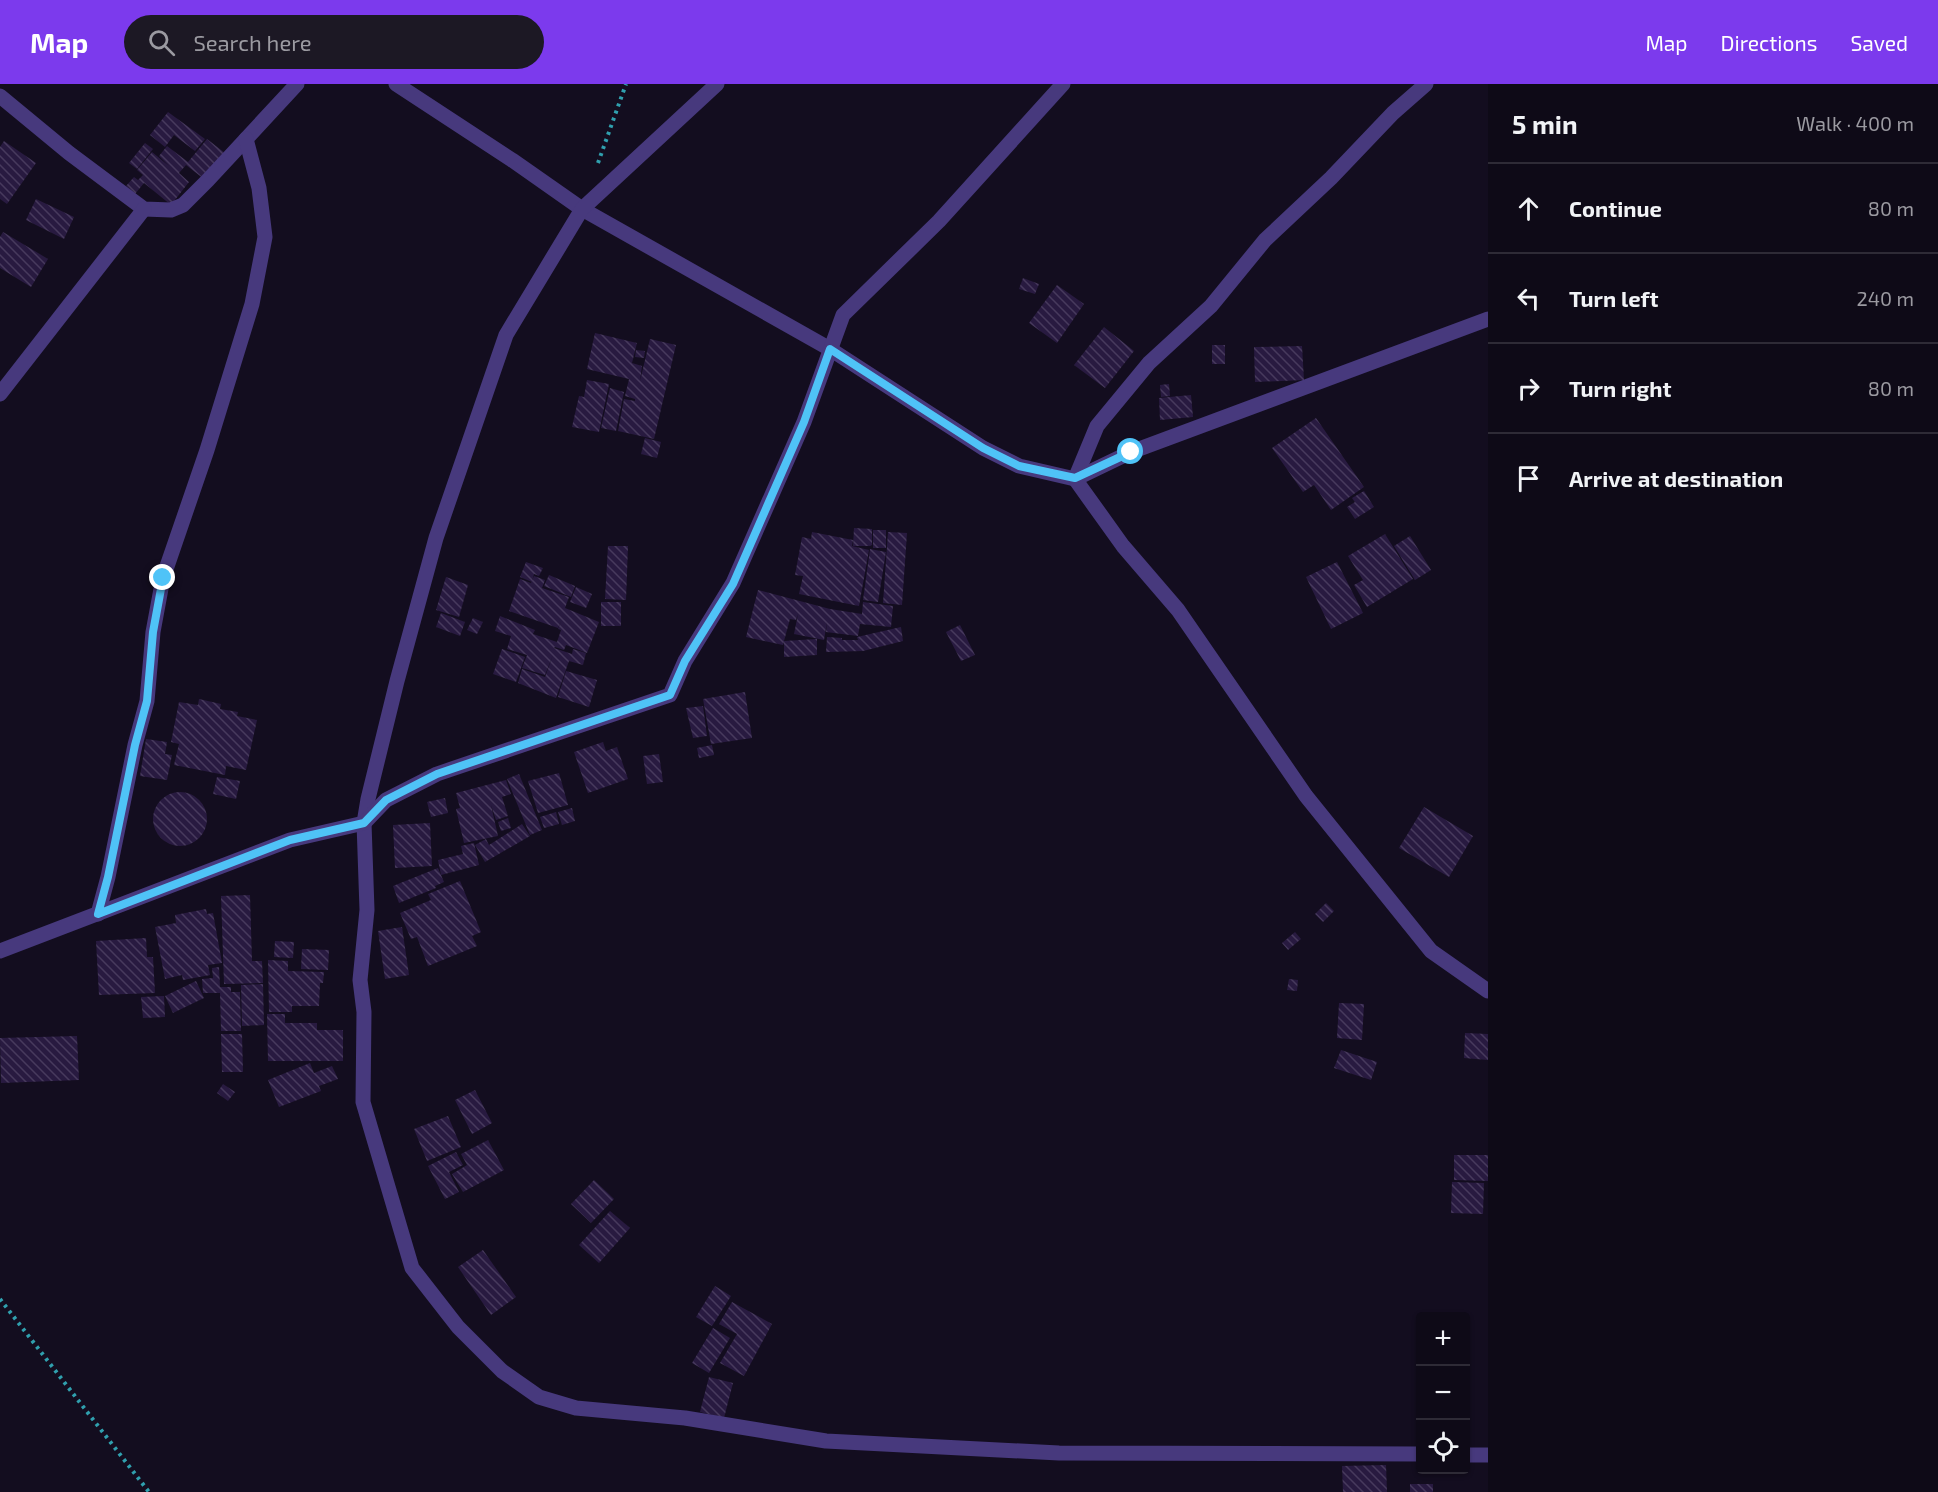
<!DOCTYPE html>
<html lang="en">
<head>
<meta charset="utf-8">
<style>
  body { margin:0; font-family:"Exo 2",sans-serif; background:#1c1824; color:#f1f3f6 }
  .controls { position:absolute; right:18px; bottom:18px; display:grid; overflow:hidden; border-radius:6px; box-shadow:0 2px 4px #0004 }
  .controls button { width:54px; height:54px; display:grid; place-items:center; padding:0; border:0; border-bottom:2px solid #2e2b36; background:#0e0a17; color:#f1f3f6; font:30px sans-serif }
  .stop { position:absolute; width:18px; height:18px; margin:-14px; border:4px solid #4fc3f7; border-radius:50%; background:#fff }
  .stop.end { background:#4fc3f7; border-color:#fff; box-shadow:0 2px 6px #0008 }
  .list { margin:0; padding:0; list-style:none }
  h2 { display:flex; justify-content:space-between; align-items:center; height:78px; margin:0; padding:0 24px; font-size:26px }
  h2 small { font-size:20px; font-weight:400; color:#9b9aa1 }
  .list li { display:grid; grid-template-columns:39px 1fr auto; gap:18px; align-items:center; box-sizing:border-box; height:90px; padding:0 24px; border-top:2px solid #2e2b36 }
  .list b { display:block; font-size:22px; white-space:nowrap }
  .list em { font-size:20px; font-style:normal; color:#9b9aa1 }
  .icon { flex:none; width:33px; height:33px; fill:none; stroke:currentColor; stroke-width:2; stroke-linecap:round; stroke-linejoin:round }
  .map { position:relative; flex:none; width:1488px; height:1408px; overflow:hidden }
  header { display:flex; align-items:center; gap:36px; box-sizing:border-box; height:84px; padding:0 30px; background:#7c3aed; color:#fff }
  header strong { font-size:28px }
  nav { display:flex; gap:33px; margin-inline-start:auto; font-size:21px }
  .search { width:420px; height:54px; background:#1c1824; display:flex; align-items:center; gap:15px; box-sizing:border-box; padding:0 21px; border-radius:33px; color:#9b9aa1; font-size:22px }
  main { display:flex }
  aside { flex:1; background:#0e0a17 }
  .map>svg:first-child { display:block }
  .building { fill:url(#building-back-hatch) }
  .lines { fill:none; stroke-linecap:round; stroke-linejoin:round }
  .path { stroke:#30a0ae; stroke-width:4; stroke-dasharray:3 4.5; stroke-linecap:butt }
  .minor { stroke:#47397d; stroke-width:15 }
  .route { stroke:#4fc3f7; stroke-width:8 }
</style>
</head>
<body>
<header>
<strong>Map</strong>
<div class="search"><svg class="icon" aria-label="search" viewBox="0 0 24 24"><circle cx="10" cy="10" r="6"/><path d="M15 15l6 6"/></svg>Search here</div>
<nav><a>Map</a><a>Directions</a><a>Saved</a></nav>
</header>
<main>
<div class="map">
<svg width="1488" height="1408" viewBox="0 0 1488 1408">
  <defs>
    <pattern id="building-back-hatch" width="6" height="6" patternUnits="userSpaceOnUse" patternTransform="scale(1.5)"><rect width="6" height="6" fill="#281a40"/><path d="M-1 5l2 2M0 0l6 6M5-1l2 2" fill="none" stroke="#473a5d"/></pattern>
  </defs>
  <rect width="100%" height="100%" fill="#130d1f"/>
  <g class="building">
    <path d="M168,28L205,55L195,67L174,51L165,63L150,51Z"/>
    <path d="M207,55L225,69L204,95L186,81L179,89L189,98L171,121L144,99L135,110L126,102L134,93L138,96L143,91L137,86L152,68L169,82L159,72L167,62L188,78Z"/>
    <path d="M4,57L36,79L7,120L0,115V63Z"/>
    <path d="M145,59L153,65L137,85L129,79Z"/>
    <path d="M36,115L74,133L64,155L26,136Z"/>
    <path d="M3,148L48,175L31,203L0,184V153Z"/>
    <path d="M1023,194L1039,200L1035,210L1019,205Z"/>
    <path d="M1057,201L1084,220L1057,259L1029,239Z"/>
    <path d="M1104,243L1134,267L1105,304L1074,281Z"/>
    <path d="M595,249L637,259L632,279L642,282L640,297L650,255L676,261L654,355L618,347L624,315L635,317V315L625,312L629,295L587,285Z"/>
    <rect x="1212" y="261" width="13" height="19"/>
    <path d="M1302,262L1304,296L1255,298L1254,263Z"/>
    <path d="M636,266L645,267L644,274L635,273Z"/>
    <path d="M587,296L609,300L599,348L572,343L579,312L584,313Z"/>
    <path d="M1169,300L1170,312L1161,313L1160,301Z"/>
    <path d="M610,304L624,308L616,347L601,344Z"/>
    <path d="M1191,311L1193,333L1160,336L1159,314Z"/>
    <path d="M1316,334L1364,403L1331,426L1314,401L1303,408L1272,364Z"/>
    <path d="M645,354L661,358L657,374L641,370Z"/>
    <path d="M1364,407L1374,423L1355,435L1347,423L1355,418L1352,414Z"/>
    <path d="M854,444L872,445V461L870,462H853Z"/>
    <rect x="873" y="446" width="13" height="18"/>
    <path d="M812,448L853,456L852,462L869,466L859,522L799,510L803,492L795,491L802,453L811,455Z"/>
    <path d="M888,448L907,449L902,521L883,519Z"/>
    <path d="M1385,450L1413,495L1367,523L1354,501L1363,496L1348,472Z"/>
    <path d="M1410,452L1431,486L1415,496L1394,462Z"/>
    <path d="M608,462H628L626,516L605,515Z"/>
    <path d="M870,465L886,468L878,518L863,516Z"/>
    <path d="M526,478L543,484L539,492L534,490L532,498L520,493Z"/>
    <path d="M1337,478L1363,529L1331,545L1306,493Z"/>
    <path d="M549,491L575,502L571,513L544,502Z"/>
    <path d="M534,492L545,496L542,504L569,513L565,524L599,538L587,569L566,561L564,566L555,563L554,564L572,570L573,565L586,569L583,581L569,577L556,614L518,599L522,585L545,593L553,571L545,591L522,584L527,571L507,565L511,552L495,547L500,532L535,546L533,550L557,558L561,546L558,545L561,537L558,544L509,527L520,495L531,499Z"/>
    <path d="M446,493L468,501L459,533L436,526Z"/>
    <path d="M576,503L592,510L586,524L570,518Z"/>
    <path d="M758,506L830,525L862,530L863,518L893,522L891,543L860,540L858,552L826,548L827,538L824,556L794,550L798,530L796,536L790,535L784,557L817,555V571L784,573V558L783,561L746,553Z"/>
    <rect x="601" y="518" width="20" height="24"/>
    <path d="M441,529L465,538L460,552L436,543Z"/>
    <path d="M473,534L483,538L477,550L467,546Z"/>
    <path d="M960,541L975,571L961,577L946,548Z"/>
    <path d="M901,543L903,557L863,567L826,568L827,553L842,554V556H858L857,553Z"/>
    <path d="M502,565L525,573L516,598L493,590Z"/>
    <path d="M566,587L597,596L589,623L558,613Z"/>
    <path d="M745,608L752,654L711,660L703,615Z"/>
    <path d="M199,615L221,620L220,625L238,628L237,632L257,636L246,686L226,682L225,691L174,681L179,660L171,658L179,618L198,621Z"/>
    <path d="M703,622L707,652L693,654L686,624Z"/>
    <path d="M146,655L167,658L165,670L172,671L167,696L140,692Z"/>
    <path d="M603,658L606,667L617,663L628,695L588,709L574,668Z"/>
    <path d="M712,661L714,671L699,674L697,664Z"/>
    <path d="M659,670L663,698L647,700L643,672Z"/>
    <path d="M559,689L568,721L538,729L528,697Z"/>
    <path d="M519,690L542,746L530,751L507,695Z"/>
    <path d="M217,693L240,697L236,715L213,710Z"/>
    <path d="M506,696L511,710L502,713L508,732L496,736L491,721L498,752L464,759L456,725L460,724L456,709Z"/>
    <circle cx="180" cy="735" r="27"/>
    <path d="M445,714L448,729L431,733L427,718Z"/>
    <path d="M1424,723L1473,752L1449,793L1399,764Z"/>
    <path d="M572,724L575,737L562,741L558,728Z"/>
    <path d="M556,728L559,740L544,744L540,733Z"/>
    <path d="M508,734L511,744L501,747L498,738Z"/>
    <path d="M430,739L432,782L395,784L393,741Z"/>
    <path d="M522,740L530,752L485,778L475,761L486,755L489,761Z"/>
    <path d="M474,759L479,781L441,791L438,776L463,770L461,762Z"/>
    <path d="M438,784L444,798L435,802L436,804L399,819L393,802Z"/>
    <path d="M460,797L481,848L472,852L477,862L428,882L417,853L411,855L400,829L431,816L428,810Z"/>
    <path d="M250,811L252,877H262L263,899L224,900L221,812Z"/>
    <path d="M1326,819L1334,827L1323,838L1315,830Z"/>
    <path d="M206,825L207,830L213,829L222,879L208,881L210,891L183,896L182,891L165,895L155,843L176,839L175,831Z"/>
    <path d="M402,843L409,891L385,895L378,847Z"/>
    <path d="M1295,848L1301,855L1288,866L1282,859Z"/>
    <path d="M146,854L147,873H153L155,909L99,911L96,857Z"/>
    <path d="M275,857L294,858L293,874L274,873Z"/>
    <path d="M302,865L329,866L328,886L301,885Z"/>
    <path d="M268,876L288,877V887L324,888L323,899H320L319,922H292V928H269Z"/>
    <path d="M219,883L220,903H231V908H240L241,947H221L220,909H203L202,895L213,894L212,884Z"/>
    <path d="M1289,895L1298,896L1297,907L1287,906Z"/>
    <path d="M196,897L204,914L173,929L165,912Z"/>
    <path d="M263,900L264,941L242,942L241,901Z"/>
    <path d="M164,912L165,933L143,934L141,913Z"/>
    <path d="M1339,919L1364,920L1362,956L1337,954Z"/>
    <path d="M267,930H285V939H317V946H343V977H268Z"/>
    <path d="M1465,949L1488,950V976L1464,974Z"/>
    <path d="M221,950H242L243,988H222Z"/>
    <path d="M77,952L79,996L1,999L0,954Z"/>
    <path d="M1341,966L1377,978L1371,996L1334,984Z"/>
    <path d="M310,979L314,989L332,982L338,995L319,1002L321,1007L279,1023L268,996Z"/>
    <path d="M223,1000L235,1008L228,1017L217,1009Z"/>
    <path d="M475,1006L492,1039L472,1050L455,1016Z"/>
    <path d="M448,1032L461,1063L427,1077L414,1045Z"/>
    <path d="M488,1056L504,1086L463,1108L452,1090L467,1081L461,1070Z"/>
    <path d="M456,1068L463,1081L449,1088L459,1108L445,1115L428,1082Z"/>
    <path d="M1454,1071H1488V1097L1454,1096Z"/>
    <path d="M594,1096L614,1115L591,1139L571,1120Z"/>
    <path d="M1452,1098L1484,1099L1483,1130L1451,1129Z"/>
    <path d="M610,1127L630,1144L599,1179L579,1161Z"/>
    <path d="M483,1166L516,1213L491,1231L458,1183Z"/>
    <path d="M715,1202L731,1212L712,1242L696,1233Z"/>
    <path d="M732,1218L772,1240L744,1292L720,1279L737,1250L719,1240Z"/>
    <path d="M713,1244L730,1254L709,1289L692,1279Z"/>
    <path d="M709,1293L733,1299L724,1334L700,1328Z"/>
    <path d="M1386,1381L1387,1408H1343L1342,1382Z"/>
    <rect x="1410" y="1400" width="23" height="8"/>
  </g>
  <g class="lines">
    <g class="path">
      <path d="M598,79L626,0"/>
      <path d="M0,1215L149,1408"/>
    </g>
    <g class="minor">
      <path d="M396,0L512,76L582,125L830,265L983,364L1019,382L1075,395L1131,368L1488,235"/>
      <path d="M717,0L582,125L506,251L436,454L397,597L368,715L364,739L367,826L360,896L364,928L363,1018L412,1184L458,1243L502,1287L539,1313L576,1324L685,1334L826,1357L1059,1369L1420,1370"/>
      <path d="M1426,0L1393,29L1331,94L1265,156L1211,222L1149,279L1097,342L1075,395L1123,462L1178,526L1306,712L1431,867L1488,907"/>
      <path d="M0,12L69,69L144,125L171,126L183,121L208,96L297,0"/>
      <path d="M0,310L144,125"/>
      <path d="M98,830L108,793L135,661L147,617L153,548L163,494L207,366L252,220L265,153L259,104L246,55"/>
      <path d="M0,867L290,756L364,739L386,716L437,690L670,611L685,577L733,499L804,338L843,231L939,137L1063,0"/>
      <path d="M1466,1371H1488"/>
    </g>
  </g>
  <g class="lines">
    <path class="route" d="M163,494L153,548L147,617L135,661L108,793L98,830L290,756L364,739L386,716L437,690L670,611L685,577L733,500L804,338L830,265L983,364L1019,382L1075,394L1131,368"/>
  </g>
</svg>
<div class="controls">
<button>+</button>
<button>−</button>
<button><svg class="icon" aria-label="locate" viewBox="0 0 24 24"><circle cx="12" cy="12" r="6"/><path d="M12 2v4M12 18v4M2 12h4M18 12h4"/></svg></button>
</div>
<div class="stop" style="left:1131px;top:368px"></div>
<div class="stop end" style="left:163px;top:494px"></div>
</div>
<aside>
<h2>5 min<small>Walk · 400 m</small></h2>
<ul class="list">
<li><svg class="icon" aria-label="ahead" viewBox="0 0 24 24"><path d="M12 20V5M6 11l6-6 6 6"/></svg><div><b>Continue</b></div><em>80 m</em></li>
<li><svg class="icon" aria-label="left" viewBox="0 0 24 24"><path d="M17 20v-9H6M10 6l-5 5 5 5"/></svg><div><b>Turn left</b></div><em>240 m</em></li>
<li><svg class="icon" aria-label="right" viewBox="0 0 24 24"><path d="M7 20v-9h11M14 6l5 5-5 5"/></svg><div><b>Turn right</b></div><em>80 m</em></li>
<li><svg class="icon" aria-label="arrive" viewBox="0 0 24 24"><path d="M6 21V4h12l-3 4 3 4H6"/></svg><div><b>Arrive at destination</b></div></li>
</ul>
</aside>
</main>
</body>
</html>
